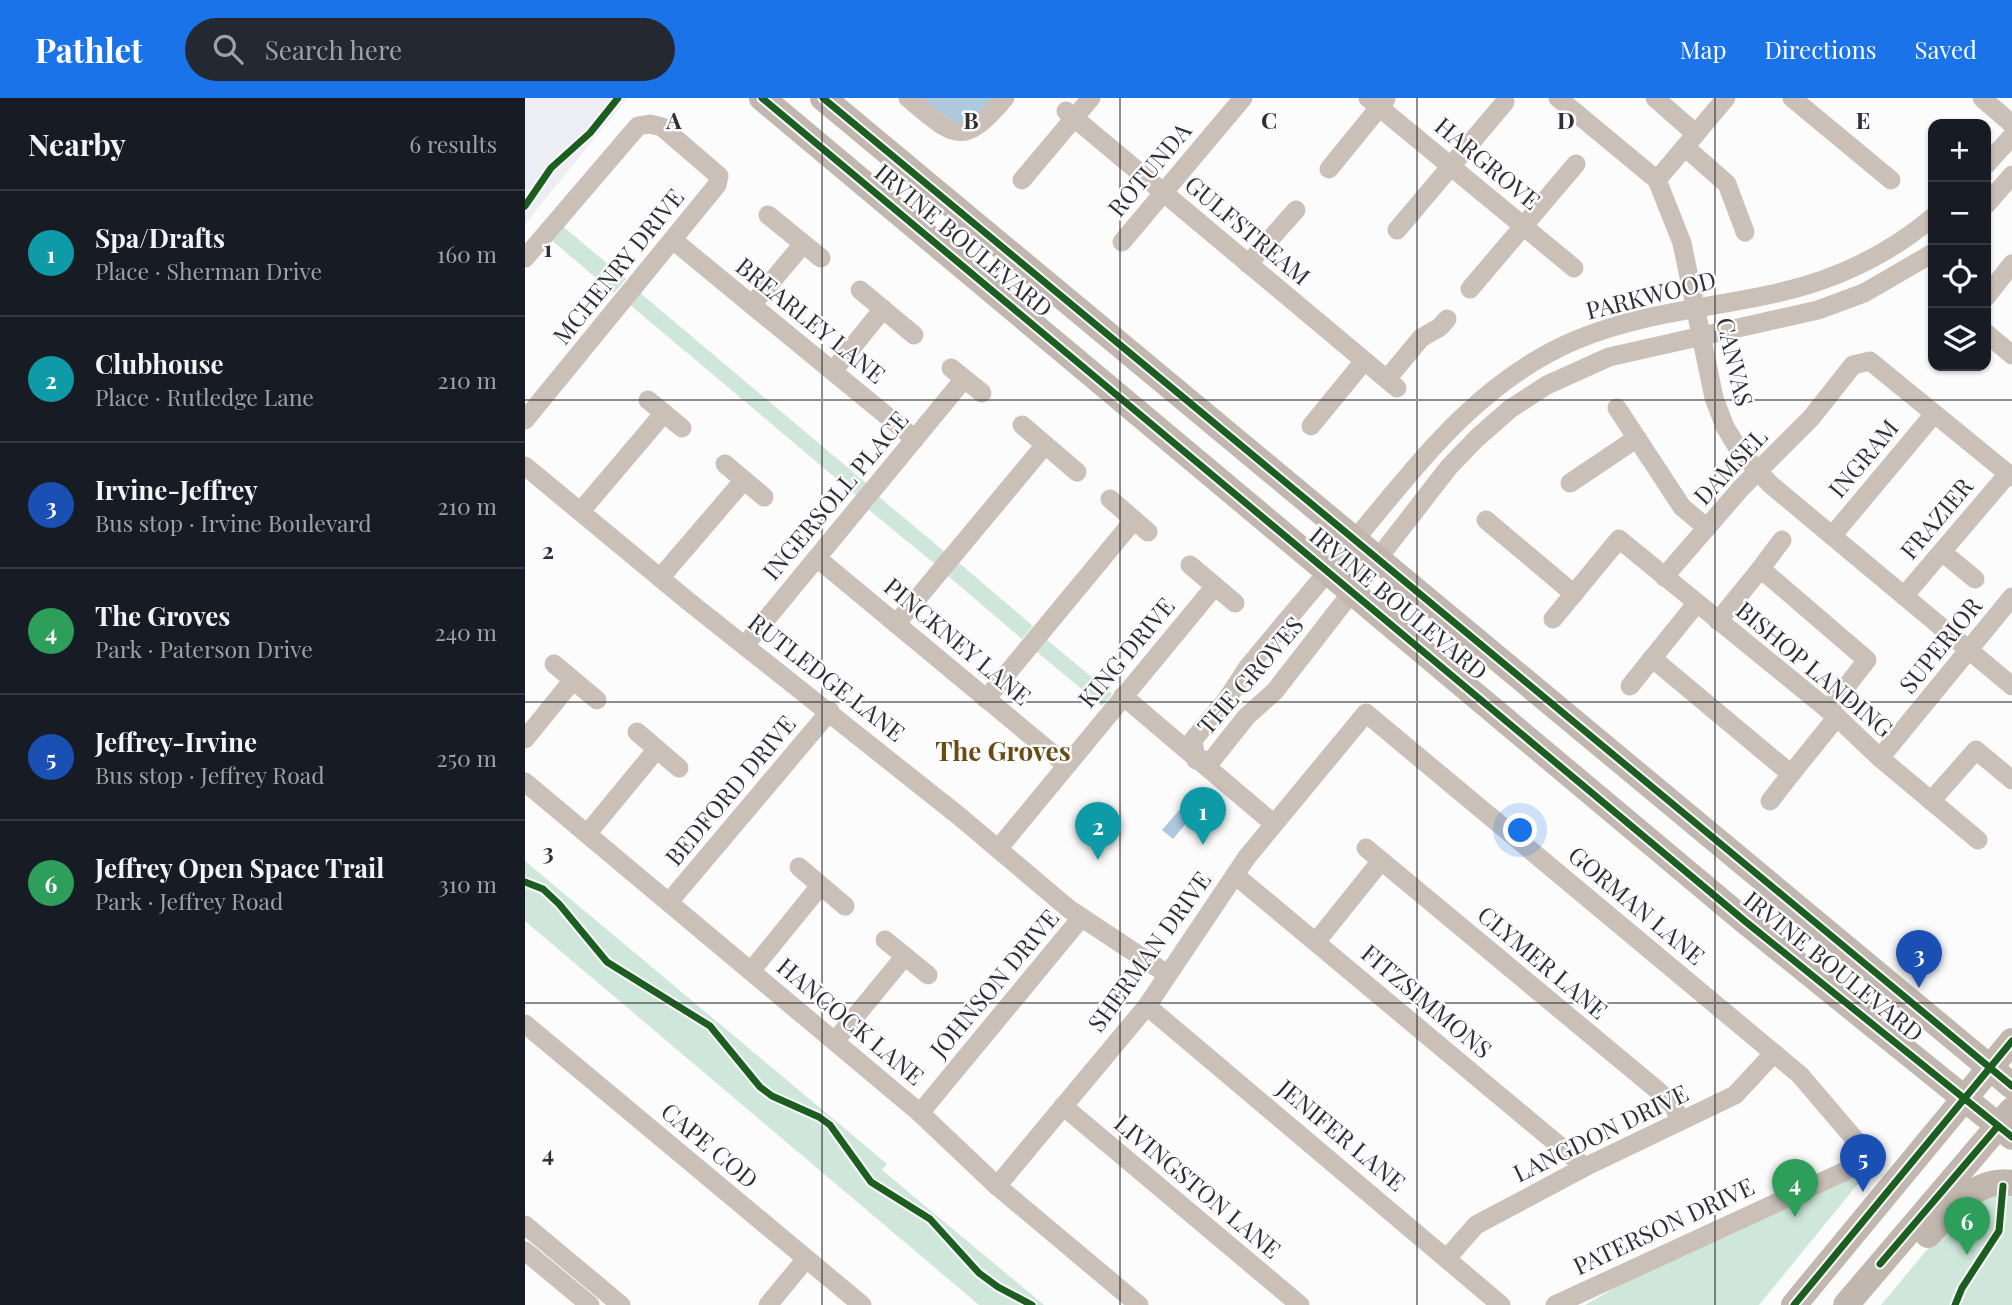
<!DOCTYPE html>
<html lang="en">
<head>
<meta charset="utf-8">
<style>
  body { margin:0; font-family:"Playfair Display",serif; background:#242831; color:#f1f3f6 }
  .controls { position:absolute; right:21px; top:21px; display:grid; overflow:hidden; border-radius:14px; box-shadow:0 2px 5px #0004 }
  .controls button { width:63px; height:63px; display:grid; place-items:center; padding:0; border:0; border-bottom:2px solid #363941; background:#171b24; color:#f1f3f6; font:35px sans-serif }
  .you { position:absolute; left:996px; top:733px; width:24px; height:24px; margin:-18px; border:5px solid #fff; border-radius:50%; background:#1a73e8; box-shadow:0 0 0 10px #1a73e833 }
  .badge { display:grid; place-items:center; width:46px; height:46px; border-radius:50%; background:#1a73e8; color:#fff; font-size:23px; font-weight:700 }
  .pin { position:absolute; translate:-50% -58px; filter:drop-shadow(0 2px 4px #0008) }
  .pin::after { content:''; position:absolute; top:37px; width:24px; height:21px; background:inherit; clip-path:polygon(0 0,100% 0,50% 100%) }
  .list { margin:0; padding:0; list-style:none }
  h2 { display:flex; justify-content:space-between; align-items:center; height:91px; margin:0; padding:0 28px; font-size:30px }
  h2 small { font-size:23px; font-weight:400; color:#9ea1a6 }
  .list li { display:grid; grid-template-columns:46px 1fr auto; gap:21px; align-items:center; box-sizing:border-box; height:126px; padding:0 28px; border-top:2px solid #363941 }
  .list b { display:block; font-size:26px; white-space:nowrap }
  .list p { margin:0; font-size:23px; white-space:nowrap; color:#9ea1a6 }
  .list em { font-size:23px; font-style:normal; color:#9ea1a6 }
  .icon { flex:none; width:38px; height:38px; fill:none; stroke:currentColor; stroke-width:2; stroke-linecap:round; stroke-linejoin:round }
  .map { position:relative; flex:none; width:1487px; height:1207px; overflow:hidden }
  header { display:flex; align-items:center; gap:42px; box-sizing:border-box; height:98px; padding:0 35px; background:#1a73e8; color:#fff }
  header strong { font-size:33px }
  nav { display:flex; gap:38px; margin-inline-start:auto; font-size:24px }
  .search { width:490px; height:63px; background:#242831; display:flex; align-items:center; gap:18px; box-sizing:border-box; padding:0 24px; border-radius:38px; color:#9ea1a6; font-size:26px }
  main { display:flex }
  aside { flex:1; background:#171b24 }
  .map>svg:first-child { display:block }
  .built { fill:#ededf4 }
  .green { fill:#cee7da }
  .water { fill:#aec9dd }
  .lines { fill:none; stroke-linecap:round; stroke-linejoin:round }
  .minor { stroke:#cac0b8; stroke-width:19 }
  .major { stroke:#c1b7ae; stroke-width:26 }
  .cycleway-casing { stroke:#fbfbfe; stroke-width:11 }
  .cycleway { stroke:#1b5e20; stroke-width:7 }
  .grid { fill:none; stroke:#303032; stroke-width:2; stroke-opacity:0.55 }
  .labels { text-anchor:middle; stroke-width:5; stroke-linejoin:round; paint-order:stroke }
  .street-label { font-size:24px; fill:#303032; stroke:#fbfbfe }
  .neighbourhood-label { font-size:26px; font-weight:bold; fill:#674d13; stroke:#fbfbfe }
  .grid-label { font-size:23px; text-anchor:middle; font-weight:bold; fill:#303032; stroke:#fbfbfe; stroke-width:5; stroke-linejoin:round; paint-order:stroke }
</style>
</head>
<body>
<header>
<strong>Pathlet</strong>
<div class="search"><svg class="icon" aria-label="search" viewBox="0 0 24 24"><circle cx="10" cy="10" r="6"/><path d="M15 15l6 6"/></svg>Search here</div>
<nav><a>Map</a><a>Directions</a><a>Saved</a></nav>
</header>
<main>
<aside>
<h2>Nearby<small>6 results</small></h2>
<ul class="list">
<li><span class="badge" style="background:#0f9aa8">1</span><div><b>Spa/Drafts</b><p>Place · Sherman Drive</p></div><em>160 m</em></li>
<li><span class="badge" style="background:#0f9aa8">2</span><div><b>Clubhouse</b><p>Place · Rutledge Lane</p></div><em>210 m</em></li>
<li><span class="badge" style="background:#1a4fb4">3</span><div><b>Irvine-Jeffrey</b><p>Bus stop · Irvine Boulevard</p></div><em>210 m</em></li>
<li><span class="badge" style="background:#2e9e5b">4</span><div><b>The Groves</b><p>Park · Paterson Drive</p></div><em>240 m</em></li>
<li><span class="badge" style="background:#1a4fb4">5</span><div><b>Jeffrey-Irvine</b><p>Bus stop · Jeffrey Road</p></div><em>250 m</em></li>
<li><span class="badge" style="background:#2e9e5b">6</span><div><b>Jeffrey Open Space Trail</b><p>Park · Jeffrey Road</p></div><em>310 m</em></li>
</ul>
</aside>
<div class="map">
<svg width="1487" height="1207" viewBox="0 0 1487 1207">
  <rect width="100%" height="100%" fill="#fcfcfd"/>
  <path class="built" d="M0,0H102L0,126Z"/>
  <g class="green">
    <path d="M36,127L101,181L89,195L25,141Z"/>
    <path d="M114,194L341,385L331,397L104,206Z"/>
    <path d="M354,399L420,454L410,466L344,412Z"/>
    <path d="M434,465L508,528L497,541L423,478Z"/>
    <path d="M522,542L587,596L577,608L512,554Z"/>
    <path d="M0,763L362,1066L357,1072L519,1207H454L0,823Z"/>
    <path d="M1335,1074L1341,1076L1234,1207H1060L1139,1162Z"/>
    <path d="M1487,1090V1207H1356L1439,1107Z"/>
  </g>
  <g class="water">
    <path d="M393,0H470L455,17L433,26Z"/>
    <path d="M662,703L673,711L648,741L637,732Z"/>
  </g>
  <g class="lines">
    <g class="minor">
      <path d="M383,0C429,38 437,51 480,0"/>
      <path d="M843,0L1049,170"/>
      <path d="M1033,0L1132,82L1157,145L1189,300L1200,329L1216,355L1245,386L1487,588"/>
      <path d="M1130,0L1171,36"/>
      <path d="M1267,0L1366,82"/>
      <path d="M1457,0L1487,26"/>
      <path d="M541,13L872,290"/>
      <path d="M1160,49L1202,86L1220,134"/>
      <path d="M1461,67L1487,38"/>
      <path d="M804,71L861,1"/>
      <path d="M497,82L566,0"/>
      <path d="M1132,82L1201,0"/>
      <path d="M1461,107L1487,77"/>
      <path d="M243,117L296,160"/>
      <path d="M1408,119C1363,157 1310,182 1252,195C1185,210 1115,215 1051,242C956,282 896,362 832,439C796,482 759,525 723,569L702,601L668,642L671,662H687L722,618L750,593L924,369L952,340L985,311L1022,287L1084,259L1293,212L1339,195L1408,155"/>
      <path d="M872,132L980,4"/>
      <path d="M148,142L390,341"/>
      <path d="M597,144L718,0"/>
      <path d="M0,160L113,28L125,26L137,29L194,78L192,87L0,322"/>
      <path d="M723,166L771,112"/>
      <path d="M945,191L1051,66"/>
      <path d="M335,192L389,237"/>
      <path d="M1461,199L1487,166"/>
      <path d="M227,207L278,146"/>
      <path d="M1461,235L1487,257"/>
      <path d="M426,270L457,295"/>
      <path d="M308,273L358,211"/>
      <path d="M862,281L896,240L915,229L922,221"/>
      <path d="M123,302L157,330"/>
      <path d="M1092,310L1157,409L1182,430"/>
      <path d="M497,327L552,374"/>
      <path d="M786,328L839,263"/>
      <path d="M200,366L239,399"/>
      <path d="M0,368L163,503L434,718L544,811L642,876"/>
      <path d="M1045,385L1112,340"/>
      <path d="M585,401L623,434"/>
      <path d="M56,413L139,315"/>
      <path d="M961,422L1049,496"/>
      <path d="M1307,438L1409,316"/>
      <path d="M1417,454L1450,481"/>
      <path d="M292,460L540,666"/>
      <path d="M665,467L710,505"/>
      <path d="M1233,474L1257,442"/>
      <path d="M1139,479L1217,389L1286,320L1328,267L1345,263L1487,379"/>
      <path d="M135,480L219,382"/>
      <path d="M1379,498L1483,376"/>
      <path d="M1028,521L1094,441L1312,619L1355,660L1453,742"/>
      <path d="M1193,523L1233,474L1243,477L1342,562L1303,612"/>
      <path d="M371,526L520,347"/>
      <path d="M220,547L439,281"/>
      <path d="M1127,560L1266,676L1312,619"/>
      <path d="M29,566L72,602"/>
      <path d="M1105,588L1171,506"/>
      <path d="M598,598L749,726"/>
      <path d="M461,601L609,422"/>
      <path d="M112,634L154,670"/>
      <path d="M0,641L48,582"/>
      <path d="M1355,660L1487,499"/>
      <path d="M0,684L395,1015L472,1088L614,1207"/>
      <path d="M1245,703L1266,676"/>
      <path d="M1406,703L1451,652L1487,682"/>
      <path d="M62,736L132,651"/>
      <path d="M841,750L1131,991L1149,1008L1154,1022"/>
      <path d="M473,751L690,488"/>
      <path d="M274,769L320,808"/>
      <path d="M710,777L1060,1069"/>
      <path d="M144,804L305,613"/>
      <path d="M360,842L403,877"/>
      <path d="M791,844L856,763"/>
      <path d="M226,873L295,788"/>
      <path d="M622,908L976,1207"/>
      <path d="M0,926L337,1207"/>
      <path d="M310,943L380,858"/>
      <path d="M538,1008L775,1207"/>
      <path d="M395,1015L556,820"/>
      <path d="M472,1088L622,908L722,759L841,615L1275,977L1333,1045C1337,1055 1336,1062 1327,1070L1030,1207"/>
      <path d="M0,1127L96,1207"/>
      <path d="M0,1153L65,1207"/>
      <path d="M923,1159L951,1127L1060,1069L1210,997L1249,955"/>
      <path d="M243,1207L281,1161"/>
    </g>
    <g class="major">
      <path d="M237,0L1221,824L1487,1039"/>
      <path d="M298,0L1487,988"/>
      <path d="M1403,1137C1425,1113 1451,1079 1487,1085"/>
      <path d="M1269,1207L1487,943"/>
      <path d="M1321,1207L1487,1012"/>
    </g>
    <g class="cycleway-casing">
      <g id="cycleway">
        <path d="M237,0L1221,824L1487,1039"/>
        <path d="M298,0L1487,988"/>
        <path d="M0,108L26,70L65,35L93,0"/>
        <path d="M0,784L18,791L34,806L82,864L185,928L235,989L247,998L294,1019L305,1027L346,1084L405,1121L454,1175L473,1189L507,1207"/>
        <path d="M1355,1166L1473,1028"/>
        <path d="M1269,1207L1487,943"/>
        <path d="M1430,1207L1437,1190L1474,1133L1478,1088"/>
      </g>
    </g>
    <use href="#cycleway" class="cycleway"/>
  </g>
  <path class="grid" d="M297,0V1207M595,0V1207M892,0V1207M1190,0V1207M0,302H1487M0,604H1487M0,905H1487"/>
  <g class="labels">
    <g class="street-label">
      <text transform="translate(962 66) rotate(40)" y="8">HARGROVE</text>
      <text transform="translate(625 72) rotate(-50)" y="8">ROTUNDA</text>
      <text transform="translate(722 133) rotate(40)" y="8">GULFSTREAM</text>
      <text transform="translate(438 143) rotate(40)" y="8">IRVINE BOULEVARD</text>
      <text transform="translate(94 169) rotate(-51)" y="8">MCHENRY DRIVE</text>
      <text transform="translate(1126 198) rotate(-14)" y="8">PARKWOOD</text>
      <text transform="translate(285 223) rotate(39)" y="8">BREARLEY LANE</text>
      <text transform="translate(1209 264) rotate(77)" y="8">CANVAS</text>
      <text transform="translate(1339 361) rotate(-50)" y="8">INGRAM</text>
      <text transform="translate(1206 369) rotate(-47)" y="8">DAMSEL</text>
      <text transform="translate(311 398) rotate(-50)" y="8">INGERSOLL PLACE</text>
      <text transform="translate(1412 421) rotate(-50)" y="8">FRAZIER</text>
      <text transform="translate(873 506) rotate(40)" y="8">IRVINE BOULEVARD</text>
      <text transform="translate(432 544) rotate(40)" y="8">PINCKNEY LANE</text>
      <text transform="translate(1416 548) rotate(-51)" y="8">SUPERIOR</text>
      <text transform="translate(602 555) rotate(-50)" y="8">KING DRIVE</text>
      <text transform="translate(1289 572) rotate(40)" y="8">BISHOP LANDING</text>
      <text transform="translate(726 578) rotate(-49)" y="8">THE GROVES</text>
      <text transform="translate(301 580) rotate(38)" y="8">RUTLEDGE LANE</text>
      <text transform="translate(206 693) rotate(-50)" y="8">BEDFORD DRIVE</text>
      <text transform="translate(1111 808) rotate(40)" y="8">GORMAN LANE</text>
      <text transform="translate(625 854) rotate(-54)" y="8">SHERMAN DRIVE</text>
      <text transform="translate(1017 865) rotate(40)" y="8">CLYMER LANE</text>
      <text transform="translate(1308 869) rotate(39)" y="8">IRVINE BOULEVARD</text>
      <text transform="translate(470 886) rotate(-50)" y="8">JOHNSON DRIVE</text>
      <text transform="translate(901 904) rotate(40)" y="8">FITZSIMMONS</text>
      <text transform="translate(325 924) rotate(40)" y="8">HANCOCK LANE</text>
      <text transform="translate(1076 1036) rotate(-26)" y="8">LANGDON DRIVE</text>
      <text transform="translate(816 1038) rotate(40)" y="8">JENIFER LANE</text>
      <text transform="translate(184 1048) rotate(40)" y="8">CAPE COD</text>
      <text transform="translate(672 1089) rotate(40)" y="8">LIVINGSTON LANE</text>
      <text transform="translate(1139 1129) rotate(-25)" y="8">PATERSON DRIVE</text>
    </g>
    <g class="neighbourhood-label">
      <text x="478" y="663">The Groves</text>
    </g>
  </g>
  <g class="grid-label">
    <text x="149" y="31">A</text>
    <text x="446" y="31">B</text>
    <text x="744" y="31">C</text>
    <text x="1041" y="31">D</text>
    <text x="1338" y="31">E</text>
    <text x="23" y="159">1</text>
    <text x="23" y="461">2</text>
    <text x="23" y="762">3</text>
    <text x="23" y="1064">4</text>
  </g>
</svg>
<div class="controls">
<button>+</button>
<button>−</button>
<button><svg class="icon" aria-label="locate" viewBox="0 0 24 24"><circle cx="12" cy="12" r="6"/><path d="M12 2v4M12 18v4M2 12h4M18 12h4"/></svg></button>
<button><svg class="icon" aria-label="layers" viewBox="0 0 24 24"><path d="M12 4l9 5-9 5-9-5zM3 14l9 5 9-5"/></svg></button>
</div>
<div class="you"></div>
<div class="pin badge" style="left:678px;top:747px;background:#0f9aa8">1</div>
<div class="pin badge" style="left:573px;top:762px;background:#0f9aa8">2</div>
<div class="pin badge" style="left:1394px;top:890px;background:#1a4fb4">3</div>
<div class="pin badge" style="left:1270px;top:1119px;background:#2e9e5b">4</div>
<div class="pin badge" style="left:1338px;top:1094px;background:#1a4fb4">5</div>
<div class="pin badge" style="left:1442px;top:1157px;background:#2e9e5b">6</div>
</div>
</main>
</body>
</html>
